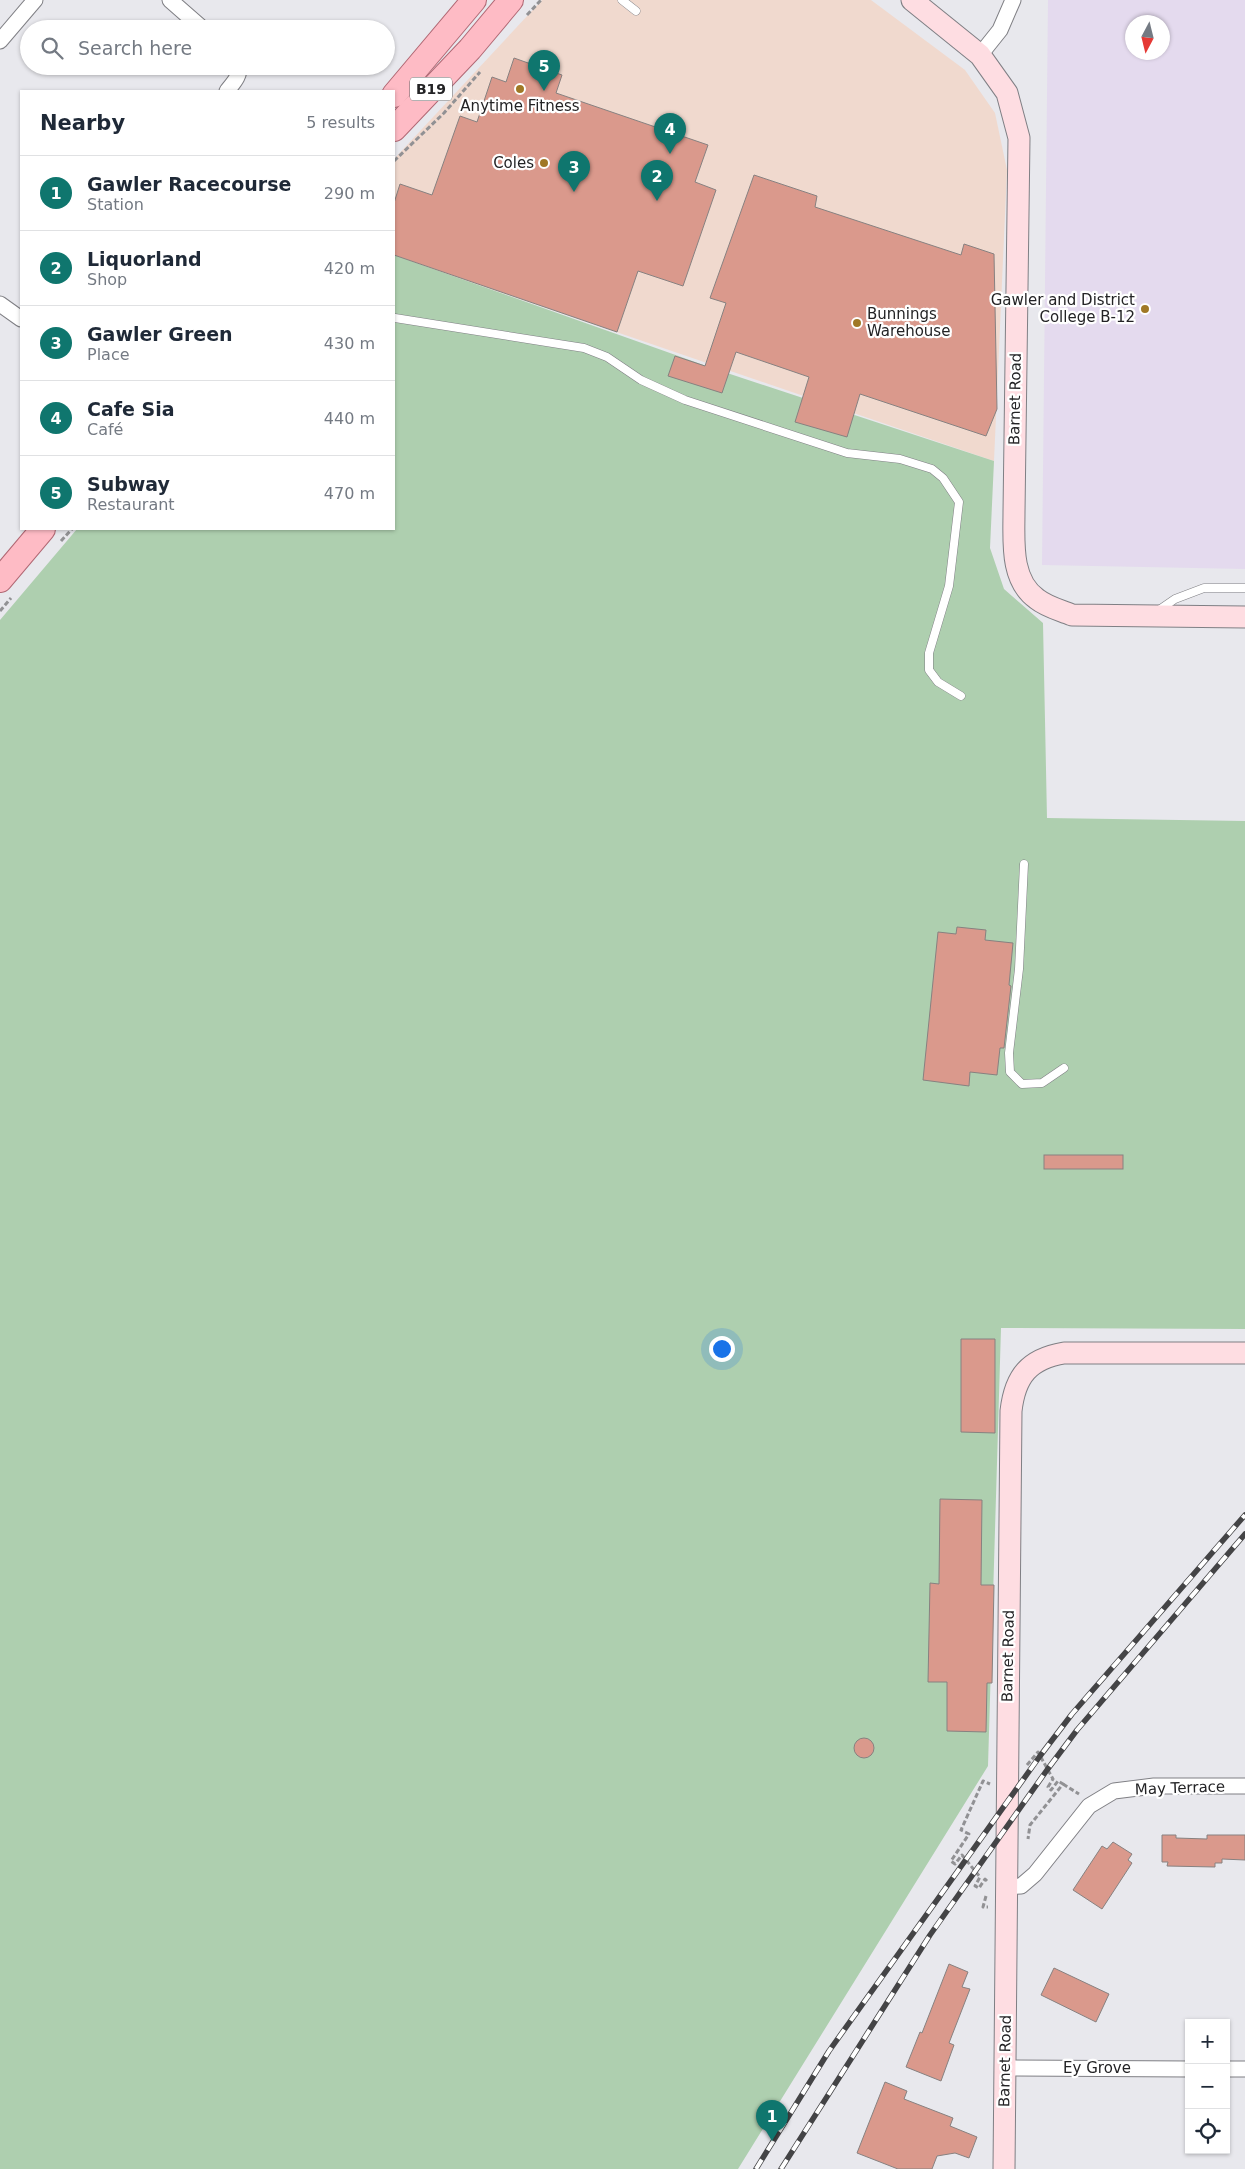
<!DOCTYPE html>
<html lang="en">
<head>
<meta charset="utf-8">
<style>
  body { margin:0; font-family:"DejaVu Sans",sans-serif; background:#f2f2f3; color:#1f2937 }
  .controls { position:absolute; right:15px; bottom:15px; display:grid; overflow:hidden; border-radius:0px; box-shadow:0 1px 4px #0004 }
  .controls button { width:45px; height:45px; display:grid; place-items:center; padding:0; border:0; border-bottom:1px solid #e0e1e3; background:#fff; color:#1f2937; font:25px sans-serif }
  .compass { position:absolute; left:1125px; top:15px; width:45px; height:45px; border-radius:50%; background:#fff; box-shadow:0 1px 4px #0004; rotate:187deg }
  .you { position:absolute; left:721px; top:1348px; width:18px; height:18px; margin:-12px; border:4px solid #fff; border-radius:50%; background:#1a73e8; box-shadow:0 0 0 8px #1a73e833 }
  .badge { display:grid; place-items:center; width:32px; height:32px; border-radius:50%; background:#0f766e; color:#fff; font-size:16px; font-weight:700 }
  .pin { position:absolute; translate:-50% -41px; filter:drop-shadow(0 1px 2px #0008) }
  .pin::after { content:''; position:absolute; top:26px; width:18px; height:15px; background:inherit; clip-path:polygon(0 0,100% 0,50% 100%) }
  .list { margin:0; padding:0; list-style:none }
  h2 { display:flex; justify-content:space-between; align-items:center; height:65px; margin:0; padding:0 20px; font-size:21px }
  h2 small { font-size:16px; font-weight:400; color:#747a83 }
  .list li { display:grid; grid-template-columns:32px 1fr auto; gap:15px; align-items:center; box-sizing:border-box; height:75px; padding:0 20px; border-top:1px solid #e0e1e3 }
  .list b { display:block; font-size:19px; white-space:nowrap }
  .list p { margin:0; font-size:16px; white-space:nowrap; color:#747a83 }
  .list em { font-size:16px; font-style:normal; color:#747a83 }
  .icon { flex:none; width:28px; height:28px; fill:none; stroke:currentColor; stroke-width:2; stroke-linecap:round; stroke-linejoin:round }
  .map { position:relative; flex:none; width:1245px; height:2169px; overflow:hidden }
  .search { position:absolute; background:#fff; box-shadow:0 1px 4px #0004; left:20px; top:20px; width:375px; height:55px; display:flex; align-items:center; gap:12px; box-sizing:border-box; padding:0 18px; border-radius:28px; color:#747a83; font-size:19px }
  .panel { position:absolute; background:#fff; box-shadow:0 1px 4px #0004; left:20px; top:90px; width:375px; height:440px; border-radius:0px }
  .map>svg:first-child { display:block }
  .commercial { fill:#f0d9ce }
  .education { fill:#e4daee; fill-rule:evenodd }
  .green { fill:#aecfaf }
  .building { fill:#da998c; stroke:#878180 }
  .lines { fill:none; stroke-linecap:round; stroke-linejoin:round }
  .lane-casing { stroke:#7f7f84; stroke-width:9 }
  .street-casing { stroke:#7f7f84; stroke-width:17 }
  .secondary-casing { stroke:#7f7f84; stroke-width:23 }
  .primary-casing { stroke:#b16874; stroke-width:26 }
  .path { stroke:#919194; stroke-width:3; stroke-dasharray:5 2.5; stroke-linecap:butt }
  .lane { stroke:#fff; stroke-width:8 }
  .street { stroke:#fff; stroke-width:15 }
  .secondary { stroke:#fedde2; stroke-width:21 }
  .primary { stroke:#febbc5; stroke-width:24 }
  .rail-casing { stroke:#444446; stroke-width:5.5 }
  .rail { stroke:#fff; stroke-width:4; stroke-dasharray:11; stroke-linecap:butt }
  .poi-dot { fill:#a07826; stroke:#fff; stroke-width:2 }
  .labels { text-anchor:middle; stroke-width:4.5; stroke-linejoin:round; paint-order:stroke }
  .shield { fill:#fff; stroke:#656566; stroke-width:1 }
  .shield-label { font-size:14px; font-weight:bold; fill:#232325 }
  .poi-label { font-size:15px; fill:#232325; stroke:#fff; text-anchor:end }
  .street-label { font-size:15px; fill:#232325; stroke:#fff }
</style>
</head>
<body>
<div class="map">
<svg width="1245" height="2169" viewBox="0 0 1245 2169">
  <rect width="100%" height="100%" fill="#e8e8ed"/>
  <path class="commercial" d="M542,0H871L965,70L995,113L1007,170L994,461L394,256V159Z"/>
  <path class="education" d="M1048,0H1245V569L1042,565ZM1132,22H1162V52H1132Z"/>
  <path class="green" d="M394,255L715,369L994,461L990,548L1004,589L1043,623L1047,818L1245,821V1329L1001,1328L988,1766L738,2169H0V620L77,529H394Z"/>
  <g class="building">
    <path d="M514,58L562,75L556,93L708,145L695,182L716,190L683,286L638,271L617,332L394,255V203L400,184L432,195L460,116L477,122L492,77L506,82Z"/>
    <path d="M754,175L817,196L815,207L961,255L964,244L994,254L997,409L986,436L860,394L847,437L795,422L809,377L736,352L722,393L668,376L675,356L705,366L726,303L710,298Z"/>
    <path d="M957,927L986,930L985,940L1013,943L1009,985L1011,986L1004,1048H1000L997,1075L970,1072L969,1086L923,1080L938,932L956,934Z"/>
    <rect x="1044" y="1155" width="79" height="14"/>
    <path d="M961,1339H995V1433L961,1432Z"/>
    <path d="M940,1499L982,1500L981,1585H994L992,1683H987L986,1732L947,1731V1682H928L930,1583L939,1584Z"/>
    <circle cx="864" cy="1748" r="10"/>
    <path d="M1162,1835H1176V1838L1207,1839V1835H1245V1860L1222,1859V1863H1215V1867L1167,1866L1168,1862H1162Z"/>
    <path d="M1113,1842L1132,1854L1128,1860L1132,1863L1102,1909L1073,1890L1102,1846L1107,1849Z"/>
    <path d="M949,1964L968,1972L962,1987L970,1989L949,2043L954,2045L941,2081L906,2067L920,2032L922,2033Z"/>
    <path d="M1054,1968L1109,1994L1096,2022L1041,1995Z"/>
    <path d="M885,2082L907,2091L904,2099L953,2118L950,2126L977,2137L969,2158L955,2153L937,2156L932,2169H898L857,2153Z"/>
  </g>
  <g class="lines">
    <g class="lane-casing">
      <g id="lane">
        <path d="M622,0L636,11"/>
        <path d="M395,318L584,348L607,357L641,380L685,400L847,453L900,459L932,469L943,478L959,502L949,586L929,653V670L938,682L961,696"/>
        <path d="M1159,610L1175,599L1204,588H1245"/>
        <path d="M1024,864L1019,969L1009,1053L1010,1072L1022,1084L1042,1083L1064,1068"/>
      </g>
    </g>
    <g class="street-casing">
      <g id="street">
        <path d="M170,0L203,29"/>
        <path d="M0,41L35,0"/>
        <path d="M980,55L1000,30L1013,0"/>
        <path d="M227,91C233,83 240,77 239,66"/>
        <path d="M0,304L21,319"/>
        <path d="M1006,1887L1021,1886L1035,1874L1089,1806L1114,1791L1154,1786H1245"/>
        <path d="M1005,2068L1189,2069"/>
        <path d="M1226,2069H1245"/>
      </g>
    </g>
    <g class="secondary-casing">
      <g id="secondary">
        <path d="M912,0L980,55L1007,93L1019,138L1014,512C1014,541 1010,580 1037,599C1047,607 1060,610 1072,615L1245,617"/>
        <path d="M1004,2169L1011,1411C1015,1376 1029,1359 1064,1353H1245"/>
      </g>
    </g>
    <g class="primary-casing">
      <g id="primary">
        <path d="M394,95L474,0"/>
        <path d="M394,129L470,49L511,0"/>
        <path d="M0,580L43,529"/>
      </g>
    </g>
    <g class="path">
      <path d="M527,15L541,0"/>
      <path d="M394,161L444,113L480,72"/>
      <path d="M61,541L72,529"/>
      <path d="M0,611L11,598"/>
      <path d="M1027,1765L1038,1752L1053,1779L1048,1787L1051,1790L1058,1781L1063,1784L1030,1825L1028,1839"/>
      <path d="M1063,1784L1079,1794"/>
      <path d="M987,1881L985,1879L979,1888L975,1886L980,1877L962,1855L955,1864L951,1861L969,1834L961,1830L983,1781L990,1784"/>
      <path d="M986,1896L983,1907H988"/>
    </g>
    <use href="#lane" class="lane"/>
    <use href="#street" class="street"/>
    <use href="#secondary" class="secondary"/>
    <use href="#primary" class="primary"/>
    <g class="rail-casing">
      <g id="rail">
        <path d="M756,2169L829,2051L1040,1756L1072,1714L1245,1515"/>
        <path d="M781,2169L930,1935L1047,1770L1077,1730L1245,1534"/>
      </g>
    </g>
    <use href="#rail" class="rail"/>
  </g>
  <g class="poi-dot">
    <circle cx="520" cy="89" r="5"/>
    <circle cx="544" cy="163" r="5"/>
    <circle cx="1145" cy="309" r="5"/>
    <circle cx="857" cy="323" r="5"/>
  </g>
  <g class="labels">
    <rect class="shield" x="410" y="77.5" width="42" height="23" rx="4"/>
    <g class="shield-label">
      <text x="431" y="94">B19</text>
    </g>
    <g class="poi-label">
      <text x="520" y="111" text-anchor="middle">Anytime Fitness</text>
      <text x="534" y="168">Coles</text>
      <text x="1135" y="305">Gawler and District<tspan x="1135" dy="17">College B-12</tspan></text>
      <text x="867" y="319" text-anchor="start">Bunnings<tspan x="867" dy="17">Warehouse</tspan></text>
    </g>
    <g class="street-label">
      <text transform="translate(1015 399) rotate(-89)" y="5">Barnet Road</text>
      <text transform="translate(1008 1656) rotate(-89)" y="5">Barnet Road</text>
      <text transform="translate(1180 1788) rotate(-2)" y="5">May Terrace</text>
      <text transform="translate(1005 2061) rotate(-89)" y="5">Barnet Road</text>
      <text x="1097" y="2073">Ey Grove</text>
    </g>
  </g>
</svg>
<div class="controls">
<button>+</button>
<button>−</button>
<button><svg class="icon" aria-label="locate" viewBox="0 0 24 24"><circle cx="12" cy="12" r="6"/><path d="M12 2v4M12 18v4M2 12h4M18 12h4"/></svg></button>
</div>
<svg class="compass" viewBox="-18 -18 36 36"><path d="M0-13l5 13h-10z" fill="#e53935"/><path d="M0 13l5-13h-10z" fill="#747a83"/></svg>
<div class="you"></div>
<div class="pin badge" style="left:772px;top:2141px">1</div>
<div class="pin badge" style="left:657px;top:201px">2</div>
<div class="pin badge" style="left:574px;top:192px">3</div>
<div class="pin badge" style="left:670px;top:154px">4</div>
<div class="pin badge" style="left:544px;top:91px">5</div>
<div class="search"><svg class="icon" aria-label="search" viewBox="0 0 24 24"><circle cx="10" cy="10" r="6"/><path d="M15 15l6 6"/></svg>Search here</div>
<section class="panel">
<h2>Nearby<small>5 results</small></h2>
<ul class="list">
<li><span class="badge">1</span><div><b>Gawler Racecourse</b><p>Station</p></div><em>290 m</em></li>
<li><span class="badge">2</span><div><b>Liquorland</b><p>Shop</p></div><em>420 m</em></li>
<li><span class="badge">3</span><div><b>Gawler Green</b><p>Place</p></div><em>430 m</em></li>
<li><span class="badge">4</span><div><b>Cafe Sia</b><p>Café</p></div><em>440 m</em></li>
<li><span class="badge">5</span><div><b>Subway</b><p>Restaurant</p></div><em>470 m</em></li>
</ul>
</section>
</div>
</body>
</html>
